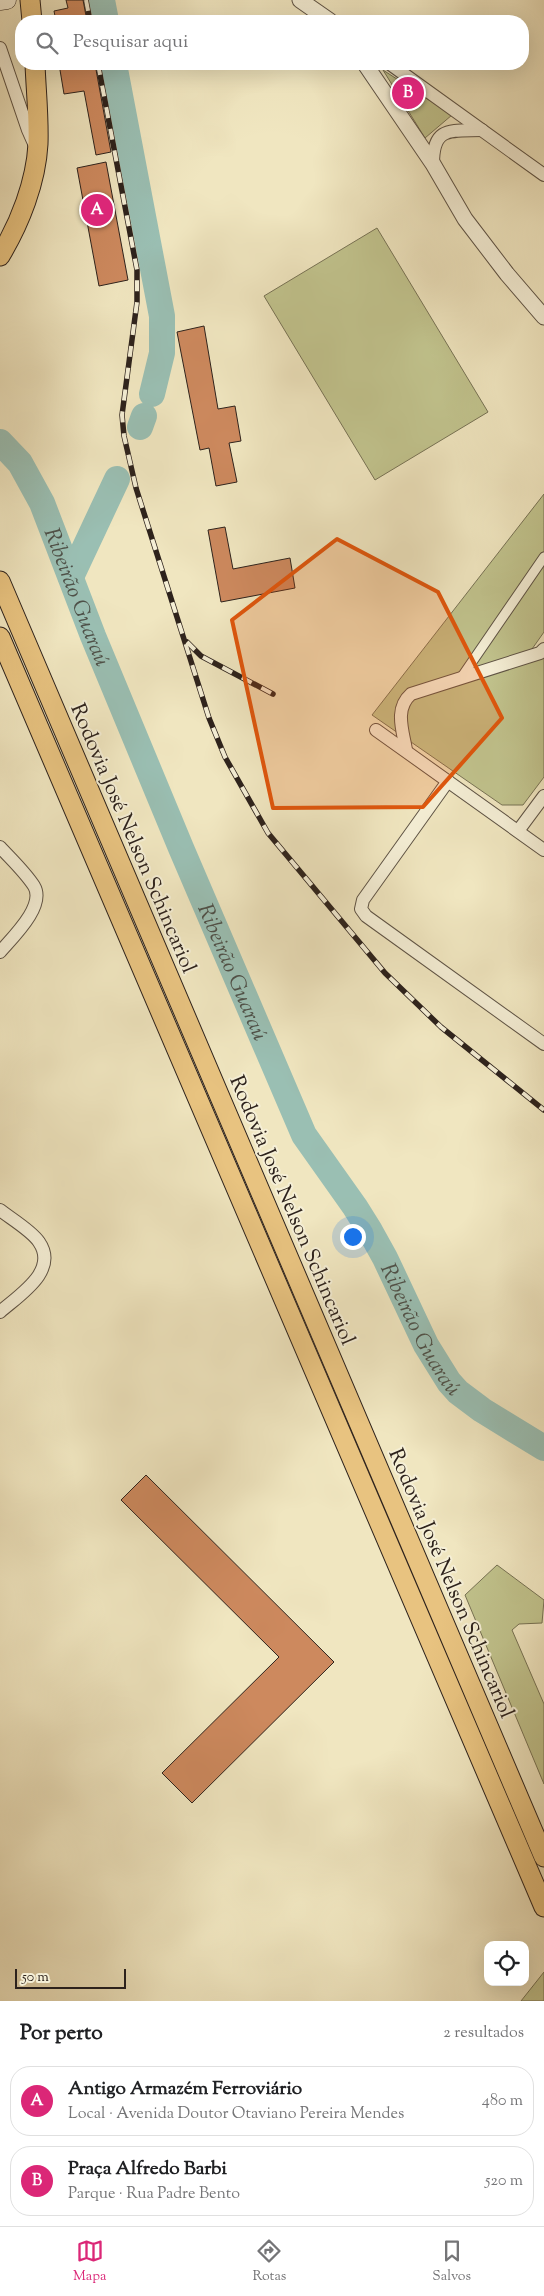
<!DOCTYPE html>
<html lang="pt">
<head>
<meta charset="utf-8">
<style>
  body { margin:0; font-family:"Sorts Mill Goudy",serif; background:#f2f2f2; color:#202124 }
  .controls { position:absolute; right:15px; bottom:15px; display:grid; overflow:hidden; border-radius:10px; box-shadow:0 5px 20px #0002 }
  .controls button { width:45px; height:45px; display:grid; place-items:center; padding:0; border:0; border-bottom:1px solid #e0e0e0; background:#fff; color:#202124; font:25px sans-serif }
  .scale { position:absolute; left:15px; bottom:12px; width:111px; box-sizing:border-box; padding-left:5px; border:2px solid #2d221c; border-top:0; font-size:14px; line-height:18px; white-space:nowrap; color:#2d221c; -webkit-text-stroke:4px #f5efd6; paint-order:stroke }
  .you { position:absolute; left:352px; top:1236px; width:18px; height:18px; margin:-12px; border:4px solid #fff; border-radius:50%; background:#1a73e8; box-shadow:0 0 0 8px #1a73e833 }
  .badge { display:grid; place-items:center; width:32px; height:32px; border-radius:50%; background:#db2777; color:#fff; font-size:16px; font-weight:700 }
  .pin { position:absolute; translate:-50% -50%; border:2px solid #fff; box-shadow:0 1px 5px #0006 }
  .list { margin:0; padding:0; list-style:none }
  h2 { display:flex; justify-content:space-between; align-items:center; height:65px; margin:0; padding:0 20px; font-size:21px }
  h2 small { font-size:16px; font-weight:400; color:#757577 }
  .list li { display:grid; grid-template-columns:32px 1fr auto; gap:15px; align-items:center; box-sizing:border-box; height:70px; margin:0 10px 10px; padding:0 10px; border:1px solid #e0e0e0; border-radius:20px }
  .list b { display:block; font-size:19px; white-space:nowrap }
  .list p { margin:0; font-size:16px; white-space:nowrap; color:#757577 }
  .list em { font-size:16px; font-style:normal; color:#757577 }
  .icon { flex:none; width:28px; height:28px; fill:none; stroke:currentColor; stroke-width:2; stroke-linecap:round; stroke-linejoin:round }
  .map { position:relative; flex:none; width:544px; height:2001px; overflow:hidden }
  .search { position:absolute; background:#fff; box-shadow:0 5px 20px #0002; left:15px; right:15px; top:15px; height:55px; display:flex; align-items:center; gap:12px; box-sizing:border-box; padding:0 18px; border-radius:20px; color:#757577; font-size:19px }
  .sheet { height:225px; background:#fff }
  nav { display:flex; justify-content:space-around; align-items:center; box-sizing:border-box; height:70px; border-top:1px solid #e0e0e0; background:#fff; font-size:14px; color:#757577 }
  nav a { display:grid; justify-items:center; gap:2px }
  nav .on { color:#db2777 }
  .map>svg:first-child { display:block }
  .green { fill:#c1c38d; stroke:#777254 }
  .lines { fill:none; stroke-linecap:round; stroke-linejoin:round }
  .river { stroke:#9abfb3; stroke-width:26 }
  .building { fill:#cd895e; stroke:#2d221c }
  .pedestrian-casing { stroke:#5e5345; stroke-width:11 }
  .minor-casing { stroke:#5e5345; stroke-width:14 }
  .tertiary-casing { stroke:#5e5345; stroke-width:17 }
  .secondary-casing { stroke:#2d221c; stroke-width:19 }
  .primary-casing { stroke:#2d221c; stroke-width:21 }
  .pedestrian { stroke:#f5efd6; stroke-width:9 }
  .minor { stroke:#f5efd6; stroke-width:12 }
  .tertiary { stroke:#f5efd6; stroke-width:15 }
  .secondary { stroke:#f5efd6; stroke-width:18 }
  .primary { stroke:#e8c380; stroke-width:19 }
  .rail-casing { stroke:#2d221c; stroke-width:5.5 }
  .rail { stroke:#f5efd6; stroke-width:4; stroke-dasharray:11; stroke-linecap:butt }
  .marked { fill:#df560d; fill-opacity:0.2; stroke:#df560d; stroke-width:4; stroke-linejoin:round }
  .labels { text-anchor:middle; stroke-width:4; stroke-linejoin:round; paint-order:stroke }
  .street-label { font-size:21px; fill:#2d221c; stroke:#f5efd6 }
  .water-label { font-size:22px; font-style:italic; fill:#4e5149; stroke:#f5efd6 }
</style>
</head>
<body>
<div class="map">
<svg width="544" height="2001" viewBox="0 0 544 2001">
  <rect width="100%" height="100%" fill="#f0e6c0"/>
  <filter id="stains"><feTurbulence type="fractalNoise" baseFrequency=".004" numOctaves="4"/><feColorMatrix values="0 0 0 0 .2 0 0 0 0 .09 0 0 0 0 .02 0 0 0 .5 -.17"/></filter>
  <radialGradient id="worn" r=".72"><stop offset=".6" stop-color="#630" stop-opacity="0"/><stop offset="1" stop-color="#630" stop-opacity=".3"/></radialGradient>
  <g class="green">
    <path d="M383,70L452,115L425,138Z"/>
    <path d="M377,228L488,412L375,480L264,296Z"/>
    <path d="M544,494V632L532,649L544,658V777L523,805H502L372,715Z"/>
    <path d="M497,1565L544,1600L542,1623L519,1624L512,1630L544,1704V1784L465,1595Z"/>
    <path d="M544,1972V2001H521Z"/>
  </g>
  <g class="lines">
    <g class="river">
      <path d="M102,0L106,21"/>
      <path d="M114,64L162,316V353L152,394"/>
      <path d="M140,427L144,416"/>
      <path id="s1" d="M0,442L20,463L42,503L93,636L181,848L304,1135L355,1207L370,1231L385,1258L426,1345L449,1382L458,1392L482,1410L544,1448"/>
      <path d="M71,577L117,479"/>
    </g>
  </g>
  <g class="building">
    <path d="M66,0H83L87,21H56L54,11L68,8Z"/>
    <path d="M59,64H95L111,152L96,155L84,91L64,94Z"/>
    <path d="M106,162L128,280L99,286L77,168Z"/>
    <path d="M204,326L218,409L235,406L241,441L229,443L237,482L216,486L209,448L200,450L177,332Z"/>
    <path d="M225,527L233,569L290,558L295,588L221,602L208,530Z"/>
    <path d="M146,1475L334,1662L192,1803L162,1773L279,1657L121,1500Z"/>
  </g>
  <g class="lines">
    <g class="pedestrian-casing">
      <path id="pedestrian" d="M461,678L544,557"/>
    </g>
    <g class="minor-casing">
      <g id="minor">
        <path d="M0,48L28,130L36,148"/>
        <path d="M390,64L544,175"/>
        <path d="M433,164C433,126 450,131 482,130"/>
        <path d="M376,730L544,850"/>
        <path d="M406,750C403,731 394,709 411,694L540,653L544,649"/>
        <path d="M448,781L363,900L361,909L366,916L544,1044"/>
        <path d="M518,831L544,796"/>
        <path d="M0,847C11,859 25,872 34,886C46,906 12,938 0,952"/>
        <path d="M0,1210C10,1218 32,1231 39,1242C59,1271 19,1295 0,1312"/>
      </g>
    </g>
    <g class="tertiary-casing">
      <g id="tertiary">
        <path d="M300,0L330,21"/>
        <path d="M365,64L433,164L465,219L507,274L544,317"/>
      </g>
    </g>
    <g class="secondary-casing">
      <path id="secondary" d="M0,1L7,0"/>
    </g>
    <g class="primary-casing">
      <g id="primary">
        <path d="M30,0L32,21"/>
        <path d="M0,256C20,223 36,182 38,144C39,118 36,90 35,64"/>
        <path d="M0,581L544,1857"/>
        <path d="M0,637L544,1907"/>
      </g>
    </g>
    <use href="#pedestrian" class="pedestrian"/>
    <use href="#minor" class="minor"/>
    <use href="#tertiary" class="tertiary"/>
    <use href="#secondary" class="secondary"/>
    <use href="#primary" class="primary"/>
    <g class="rail-casing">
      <g id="rail">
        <path d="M86,0L90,21"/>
        <path d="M98,64L137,270V302L122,415L124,436L136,488L209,718L225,757L268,833L385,973L441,1027L544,1110"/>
        <path d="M187,642L201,656L273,694"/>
      </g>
    </g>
    <use href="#rail" class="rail"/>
  </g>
  <path class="marked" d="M337,539L438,592L502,718L423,807L273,808L232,620Z"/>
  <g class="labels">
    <g class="street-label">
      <text transform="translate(134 838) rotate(67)" y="7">Rodovia José Nelson Schincariol</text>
      <text transform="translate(293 1210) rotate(67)" y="7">Rodovia José Nelson Schincariol</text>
      <text transform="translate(452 1583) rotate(67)" y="7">Rodovia José Nelson Schincariol</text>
    </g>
    <g class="water-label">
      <text dy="8" stroke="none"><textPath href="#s1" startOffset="175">Ribeirão Guaraú</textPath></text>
      <text dy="8" stroke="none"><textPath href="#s1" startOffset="581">Ribeirão Guaraú</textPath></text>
      <text dy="8" stroke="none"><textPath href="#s1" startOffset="986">Ribeirão Guaraú</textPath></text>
    </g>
  </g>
  <rect width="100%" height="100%" filter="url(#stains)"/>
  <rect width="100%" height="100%" fill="url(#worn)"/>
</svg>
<div class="controls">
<button><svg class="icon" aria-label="locate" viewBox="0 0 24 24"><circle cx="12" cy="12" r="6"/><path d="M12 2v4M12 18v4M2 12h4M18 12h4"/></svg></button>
</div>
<div class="scale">50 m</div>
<div class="you"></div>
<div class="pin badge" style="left:97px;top:210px">A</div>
<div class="pin badge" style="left:408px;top:93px">B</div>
<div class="search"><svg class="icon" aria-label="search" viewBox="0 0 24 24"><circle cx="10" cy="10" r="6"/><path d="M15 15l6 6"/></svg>Pesquisar aqui</div>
</div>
<section class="sheet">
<h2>Por perto<small>2 resultados</small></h2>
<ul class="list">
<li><span class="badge">A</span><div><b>Antigo Armazém Ferroviário</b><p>Local · Avenida Doutor Otaviano Pereira Mendes</p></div><em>480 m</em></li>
<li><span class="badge">B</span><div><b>Praça Alfredo Barbi</b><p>Parque · Rua Padre Bento</p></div><em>520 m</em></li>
</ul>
</section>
<nav>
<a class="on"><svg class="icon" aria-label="map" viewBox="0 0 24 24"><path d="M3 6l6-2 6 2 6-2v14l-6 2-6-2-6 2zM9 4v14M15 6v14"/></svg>Mapa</a>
<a><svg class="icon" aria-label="directions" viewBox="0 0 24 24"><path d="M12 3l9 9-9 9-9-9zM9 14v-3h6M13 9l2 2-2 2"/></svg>Rotas</a>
<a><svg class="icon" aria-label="saved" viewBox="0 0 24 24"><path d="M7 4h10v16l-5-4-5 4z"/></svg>Salvos</a>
</nav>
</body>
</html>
